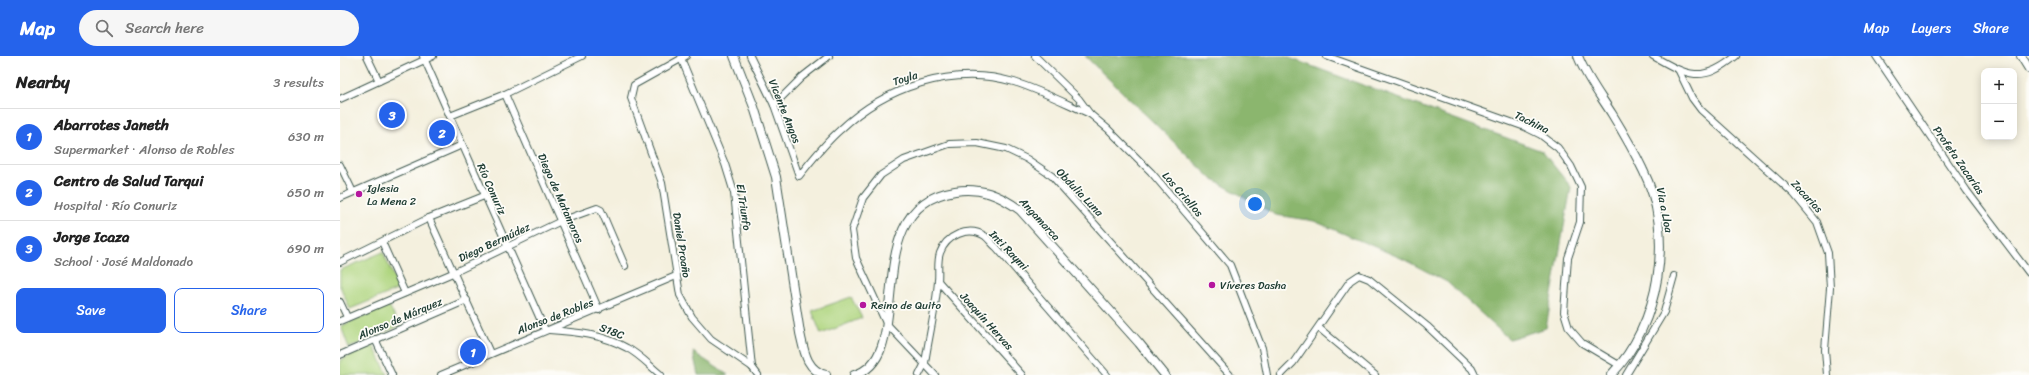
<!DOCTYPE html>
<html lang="en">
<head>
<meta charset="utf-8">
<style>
  body { margin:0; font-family:Sriracha,sans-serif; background:#f6f6f6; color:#222 }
  .controls { position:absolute; right:12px; top:12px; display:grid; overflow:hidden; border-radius:8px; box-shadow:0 2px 10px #0003 }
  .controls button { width:36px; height:36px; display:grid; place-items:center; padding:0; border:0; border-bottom:1px solid #e0e0e0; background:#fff; color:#222; font:20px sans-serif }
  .you { position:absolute; left:915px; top:148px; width:14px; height:14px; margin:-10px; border:3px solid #fff; border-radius:50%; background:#1a73e8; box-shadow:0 0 0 6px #1a73e833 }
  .badge { display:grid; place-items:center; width:26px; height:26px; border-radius:50%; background:#2563eb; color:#fff; font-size:13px; font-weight:700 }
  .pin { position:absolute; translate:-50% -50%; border:2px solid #fff; box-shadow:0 1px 4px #0006 }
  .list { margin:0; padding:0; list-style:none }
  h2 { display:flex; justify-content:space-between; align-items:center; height:52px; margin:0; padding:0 16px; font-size:17px }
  h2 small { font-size:13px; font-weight:400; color:#767676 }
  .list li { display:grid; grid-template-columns:26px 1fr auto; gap:12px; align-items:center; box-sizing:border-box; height:56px; padding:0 16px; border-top:1px solid #e0e0e0 }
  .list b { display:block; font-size:15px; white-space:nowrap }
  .list p { margin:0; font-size:13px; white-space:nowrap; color:#767676 }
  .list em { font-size:13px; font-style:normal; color:#767676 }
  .actions { display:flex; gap:8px; padding:12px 16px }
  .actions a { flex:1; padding:9px 0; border:1px solid #2563eb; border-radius:8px; text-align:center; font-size:14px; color:#2563eb }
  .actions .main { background:#2563eb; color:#fff }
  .icon { flex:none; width:22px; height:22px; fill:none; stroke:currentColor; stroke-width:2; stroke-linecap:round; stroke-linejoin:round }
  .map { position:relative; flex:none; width:1689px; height:319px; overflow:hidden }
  header { display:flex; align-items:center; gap:24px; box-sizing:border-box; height:56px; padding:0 20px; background:#2563eb; color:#fff }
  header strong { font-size:19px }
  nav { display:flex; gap:22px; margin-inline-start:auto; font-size:14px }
  .search { width:280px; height:36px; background:#f6f6f6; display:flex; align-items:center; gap:10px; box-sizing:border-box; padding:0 14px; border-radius:22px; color:#767676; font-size:15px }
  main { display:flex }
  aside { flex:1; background:#fff }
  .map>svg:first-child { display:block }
  .green { fill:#afd57f; stroke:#67895a }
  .forest { fill:#8bb66e; stroke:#557a51 }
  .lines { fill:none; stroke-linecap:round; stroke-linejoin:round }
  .minor-casing { stroke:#3f584e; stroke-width:8 }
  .tertiary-casing { stroke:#3f584e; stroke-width:10 }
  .minor { stroke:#fff; stroke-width:6 }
  .tertiary { stroke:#fff; stroke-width:8 }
  .poi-dot { fill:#b5179e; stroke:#fdfcf7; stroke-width:1.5 }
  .labels { text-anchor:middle; stroke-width:3.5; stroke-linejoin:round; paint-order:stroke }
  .street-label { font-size:11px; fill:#1f3d34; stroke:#fdfcf7 }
  .poi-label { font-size:11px; fill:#1f3d34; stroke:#fdfcf7; text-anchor:start }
</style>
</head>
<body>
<header>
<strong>Map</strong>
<div class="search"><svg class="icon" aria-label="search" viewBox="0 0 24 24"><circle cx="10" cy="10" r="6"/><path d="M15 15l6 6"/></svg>Search here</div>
<nav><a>Map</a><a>Layers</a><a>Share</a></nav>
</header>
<main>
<aside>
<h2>Nearby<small>3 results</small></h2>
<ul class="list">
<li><span class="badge">1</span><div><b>Abarrotes Janeth</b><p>Supermarket · Alonso de Robles</p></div><em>630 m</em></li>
<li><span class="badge">2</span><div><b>Centro de Salud Tarqui</b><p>Hospital · Río Conuriz</p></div><em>650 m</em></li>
<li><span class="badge">3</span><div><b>Jorge Icaza</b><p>School · José Maldonado</p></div><em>690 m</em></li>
</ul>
<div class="actions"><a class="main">Save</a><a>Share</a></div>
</aside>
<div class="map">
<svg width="1689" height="319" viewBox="0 0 1689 319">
  <rect width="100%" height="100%" fill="#fdfcf7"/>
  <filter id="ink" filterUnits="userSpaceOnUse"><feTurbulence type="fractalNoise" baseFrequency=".025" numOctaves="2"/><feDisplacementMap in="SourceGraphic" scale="8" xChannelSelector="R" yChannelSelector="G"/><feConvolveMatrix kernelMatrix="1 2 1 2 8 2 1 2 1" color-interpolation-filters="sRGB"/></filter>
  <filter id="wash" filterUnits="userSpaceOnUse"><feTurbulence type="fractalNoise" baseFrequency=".012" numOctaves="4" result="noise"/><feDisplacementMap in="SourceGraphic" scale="16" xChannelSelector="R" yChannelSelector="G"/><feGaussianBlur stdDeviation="0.9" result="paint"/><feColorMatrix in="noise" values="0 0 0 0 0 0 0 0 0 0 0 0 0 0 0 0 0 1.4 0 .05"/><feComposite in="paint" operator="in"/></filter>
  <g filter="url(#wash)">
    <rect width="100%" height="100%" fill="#f4f0de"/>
    <g class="green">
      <path d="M43,196L59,233L10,253L0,230V214Z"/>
      <path d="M511,241L522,262L481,278L472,255Z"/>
      <path d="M49,249L59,270L9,292L1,270Z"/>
      <path d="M33,289L48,319H0V304Z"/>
    </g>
    <g class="forest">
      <path d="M745,0H944L1202,95L1231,131L1206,272L1169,283L1107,226L1061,202L974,165L936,159L872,123Z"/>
      <path d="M353,296L388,319H358Z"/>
    </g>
  </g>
  <g filter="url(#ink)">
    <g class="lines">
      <g class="minor-casing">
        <g id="minor">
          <path d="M27,0L39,25"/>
          <path d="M83,0L205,274"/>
          <path d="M346,0L294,29L291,42L322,127L340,239L352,261L371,283L412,311L418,319"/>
          <path d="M410,0L434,49L459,120C472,104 485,87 500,74C545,31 613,8 674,26C700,34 725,47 750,58"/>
          <path d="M695,0L739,43L750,58L768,73L811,116L890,209L922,292L927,319"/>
          <path d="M986,0L1185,71L1201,79L1218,92L1231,110L1241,131L1240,166L1228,202L1224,256L1229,272L1242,287L1279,309"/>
          <path d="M1313,0C1348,20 1362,28 1396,0"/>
          <path d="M1536,0L1627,135L1689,217"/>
          <path d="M341,2L385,108L394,137L412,311"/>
          <path d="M1339,15L1352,42L1361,54L1454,138L1477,166L1488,197L1490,232L1485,294L1487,319"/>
          <path d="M165,38L259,254"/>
          <path d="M0,43L93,0"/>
          <path d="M434,49L462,21L489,0"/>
          <path d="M110,60L165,38L242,0"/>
          <path d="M0,109L13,136"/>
          <path d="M0,142L122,89"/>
          <path d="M89,162L150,297"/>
          <path d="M42,186L65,237"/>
          <path d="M0,206L89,162L144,140"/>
          <path d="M598,225L682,319"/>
          <path d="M0,246L7,261"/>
          <path d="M0,265L115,216L221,165L257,152L261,154L285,210"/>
          <path d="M979,272L1035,319"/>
          <path d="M209,274C236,276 262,278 287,292C299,298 310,310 321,319"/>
          <path d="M35,283L52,319"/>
          <path d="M0,299L127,244"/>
          <path d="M101,319L336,220"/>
          <path d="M579,319L585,307C589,280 596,252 598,225C599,216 597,206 600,197C606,180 628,169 645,180C649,183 652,188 656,191L767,319"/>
          <path d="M595,319L546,267L516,202L512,174L523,142L541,119L564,104L609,88L637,87L666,93L687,103L712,120L890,319"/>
          <path d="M941,319L953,307L1010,225L1019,219L1029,223L1087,270L1132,313L1135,319"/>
          <path d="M1286,319L1324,256L1334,220"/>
        </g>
      </g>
      <g class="tertiary-casing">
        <g id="tertiary">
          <path d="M394,0L414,51L436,121L460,277C464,294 466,314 486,319"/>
          <path d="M1238,0C1246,21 1260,39 1272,58C1283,76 1294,95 1303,114C1335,177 1320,269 1271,319"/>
          <path d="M1681,0L1689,13"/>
          <path d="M514,319C580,301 514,151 615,135C640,131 660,139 680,154L799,287L825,319"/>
        </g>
      </g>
      <use href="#minor" class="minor"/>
      <use href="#tertiary" class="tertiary"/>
    </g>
  </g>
  <g class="poi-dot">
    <circle cx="19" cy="138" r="4"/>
    <circle cx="872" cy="229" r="4"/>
    <circle cx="523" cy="249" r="4"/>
  </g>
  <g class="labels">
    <g class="street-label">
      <text transform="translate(565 22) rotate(-18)" y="4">Toyla</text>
      <text transform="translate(445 55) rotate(68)" y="4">Vicente Angos</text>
      <text transform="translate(1192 66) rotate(26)" y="4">Tachina</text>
      <text transform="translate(1619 104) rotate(55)" y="4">Profeta Zacarías</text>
      <text transform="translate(152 133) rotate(66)" y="4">Río Conuriz</text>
      <text transform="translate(740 136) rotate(46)" y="4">Obdulia Luna</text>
      <text transform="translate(843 138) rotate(49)" y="4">Los Criollos</text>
      <text transform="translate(1467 140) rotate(47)" y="4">Zacarias</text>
      <text transform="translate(221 142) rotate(66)" y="4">Diego de Matamoros</text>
      <text transform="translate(404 151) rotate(81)" y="4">El Triunfo</text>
      <text transform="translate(1325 154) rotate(79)" y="4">Via a Lloa</text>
      <text transform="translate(700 163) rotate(47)" y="4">Angamarca</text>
      <text transform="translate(154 186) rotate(-25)" y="4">Diego Bermúdez</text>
      <text transform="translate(342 189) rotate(81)" y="4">Daniel Proaño</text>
      <text transform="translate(669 194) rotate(46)" y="4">Inti Raymi</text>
      <text transform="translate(215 260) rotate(-21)" y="4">Alonso de Robles</text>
      <text transform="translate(60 262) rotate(-23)" y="4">Alonso de Márquez</text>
      <text transform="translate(647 265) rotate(48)" y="4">Joaquín Hervas</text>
      <text transform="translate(272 275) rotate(21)" y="4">S18C</text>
    </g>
    <g class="poi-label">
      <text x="27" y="136">Iglesia<tspan x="27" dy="13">La Mena 2</tspan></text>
      <text x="880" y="233">Víveres Dasha</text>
      <text x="531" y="253">Reino de Quito</text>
    </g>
  </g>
</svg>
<div class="controls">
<button>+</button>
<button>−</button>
</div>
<div class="you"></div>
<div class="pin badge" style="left:133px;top:296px">1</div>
<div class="pin badge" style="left:102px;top:77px">2</div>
<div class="pin badge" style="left:52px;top:59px">3</div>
</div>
</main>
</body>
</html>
